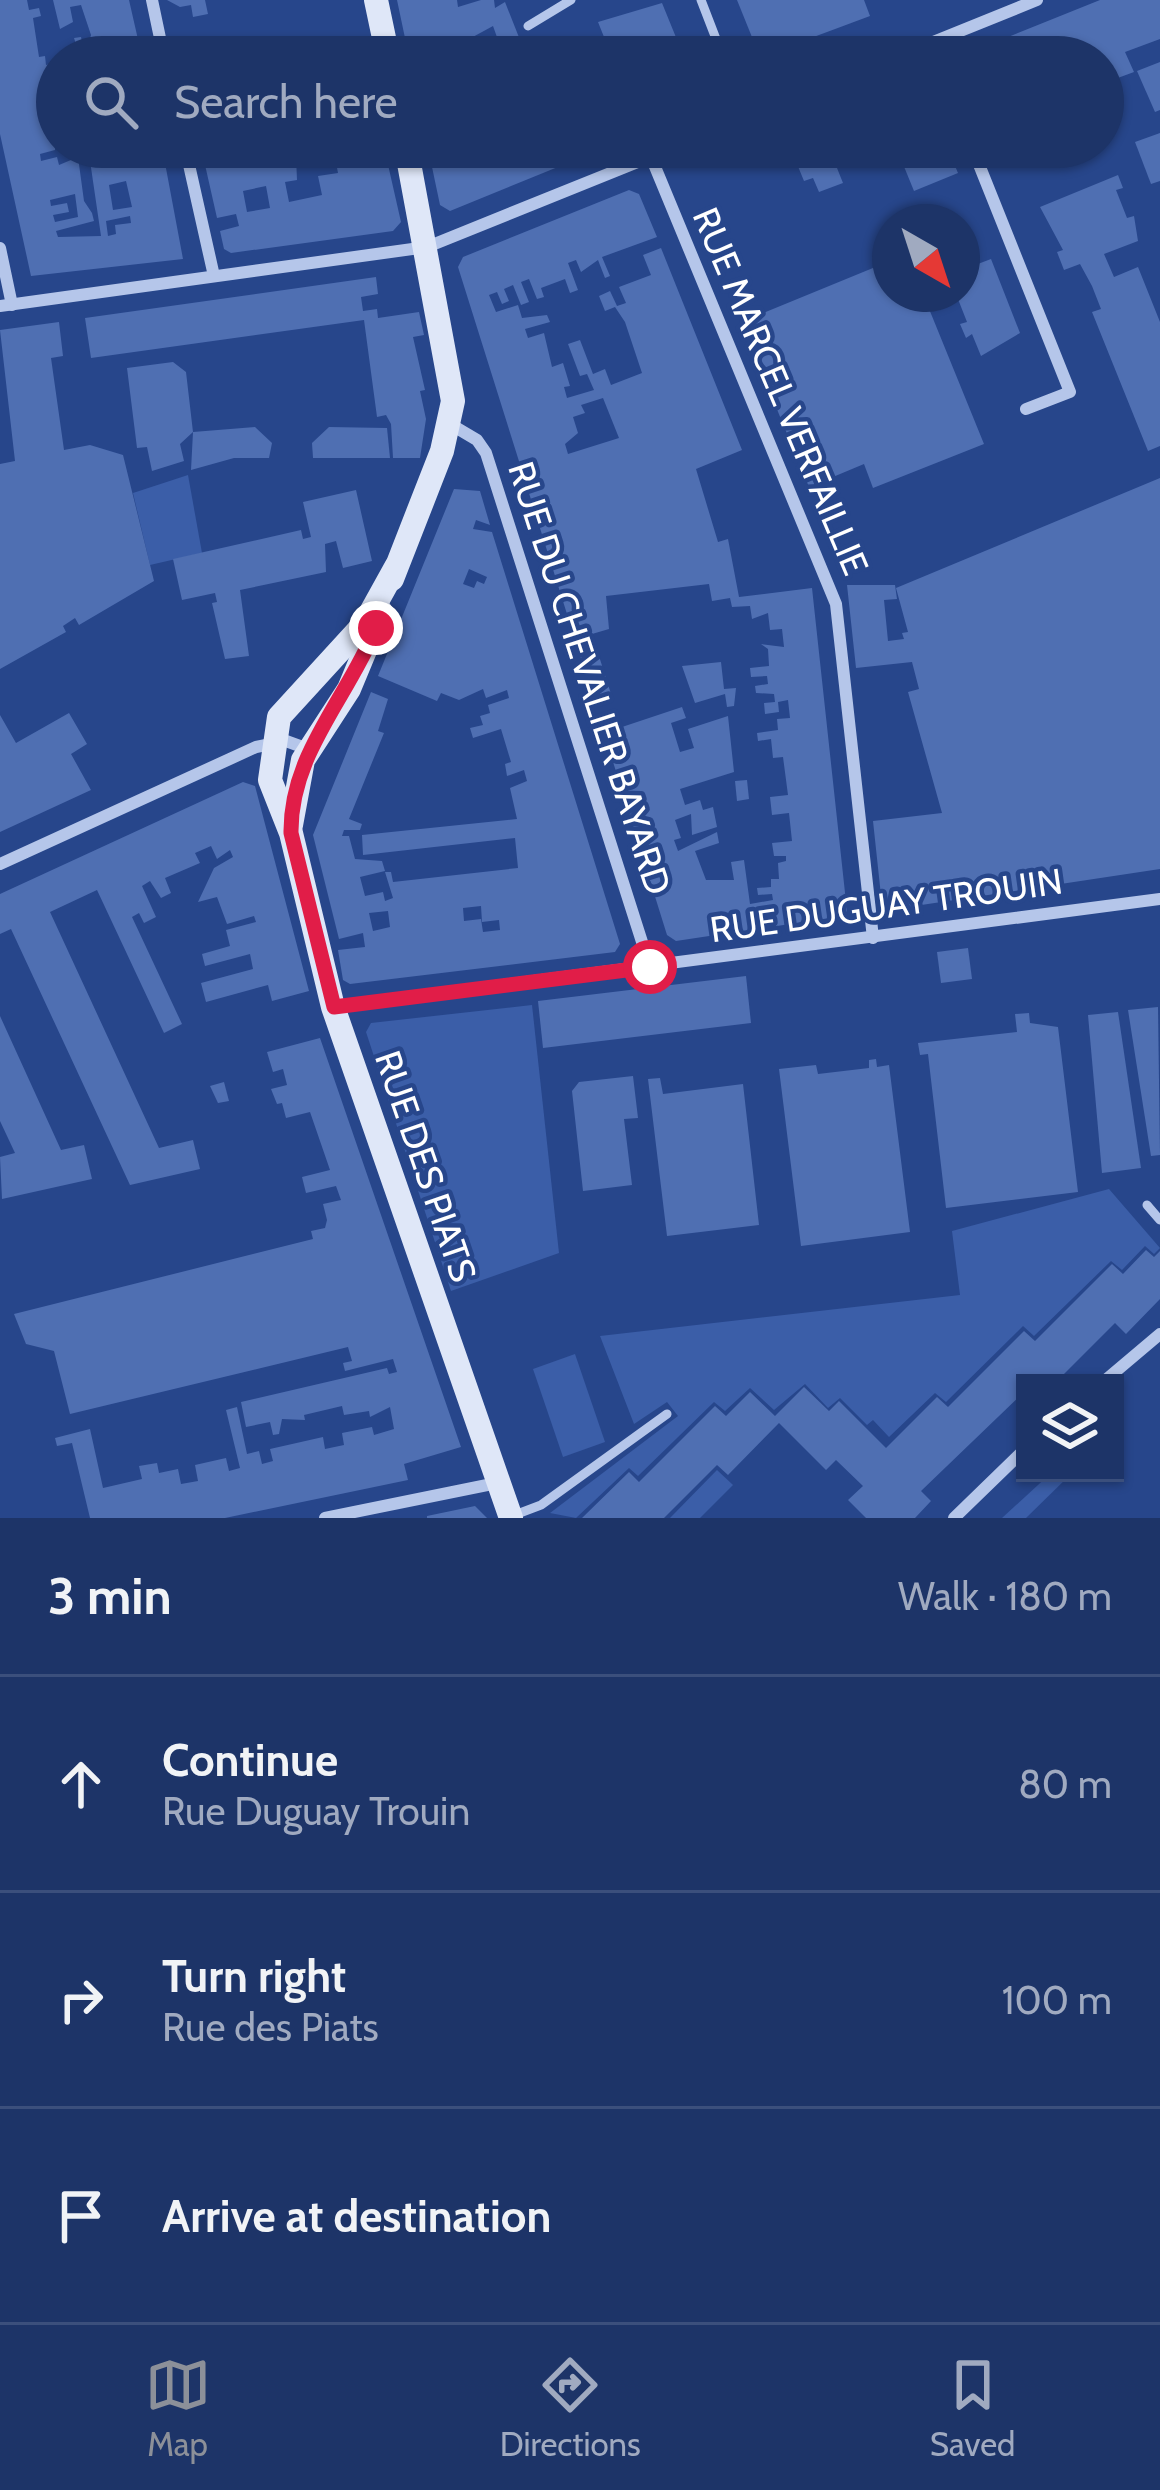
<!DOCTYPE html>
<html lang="en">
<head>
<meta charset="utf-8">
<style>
  body { margin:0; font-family:Cabin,sans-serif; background:#2a3f71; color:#f1f3f6 }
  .controls { position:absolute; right:36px; bottom:36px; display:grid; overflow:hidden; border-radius:0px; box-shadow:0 3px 9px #0004 }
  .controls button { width:108px; height:108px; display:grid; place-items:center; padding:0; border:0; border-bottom:3px solid #3b4f7c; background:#1d3468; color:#f1f3f6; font:60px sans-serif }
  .compass { position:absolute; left:872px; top:204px; width:108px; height:108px; border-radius:50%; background:#1d3468; box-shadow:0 3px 9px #0004; rotate:141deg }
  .stop { position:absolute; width:36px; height:36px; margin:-27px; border:9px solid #e11d48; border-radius:50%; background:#fff }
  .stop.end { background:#e11d48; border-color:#fff; box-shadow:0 3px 12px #0008 }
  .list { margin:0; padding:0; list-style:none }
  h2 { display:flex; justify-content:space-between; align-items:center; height:156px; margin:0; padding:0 48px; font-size:51px }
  h2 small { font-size:39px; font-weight:400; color:#a0aac0 }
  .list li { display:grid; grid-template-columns:78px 1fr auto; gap:36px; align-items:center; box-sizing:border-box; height:216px; padding:0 48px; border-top:3px solid #3b4f7c }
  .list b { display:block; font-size:45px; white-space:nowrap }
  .list p { margin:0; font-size:39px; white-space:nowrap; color:#a0aac0 }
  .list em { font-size:39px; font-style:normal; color:#a0aac0 }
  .icon { flex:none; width:66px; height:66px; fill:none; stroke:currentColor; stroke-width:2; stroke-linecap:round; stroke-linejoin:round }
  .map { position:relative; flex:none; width:1160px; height:1518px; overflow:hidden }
  .search { position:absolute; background:#1d3468; box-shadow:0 3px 9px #0004; left:36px; right:36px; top:36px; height:132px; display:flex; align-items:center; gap:30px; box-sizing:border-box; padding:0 42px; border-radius:66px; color:#a0aac0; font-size:45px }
  .sheet { height:804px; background:#1d3468 }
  nav { display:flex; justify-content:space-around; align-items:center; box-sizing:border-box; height:168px; border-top:3px solid #3b4f7c; background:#1d3468; font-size:33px; color:#a0aac0 }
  nav a { display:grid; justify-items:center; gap:6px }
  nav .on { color:#8c9099 }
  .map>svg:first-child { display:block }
  .green { fill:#3b5ea8 }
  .building { fill:#4f6fb2; fill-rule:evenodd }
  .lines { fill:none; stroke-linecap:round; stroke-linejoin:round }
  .lane { stroke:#b5c6ea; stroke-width:9 }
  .street { stroke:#b5c6ea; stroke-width:12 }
  .secondary { stroke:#dfe7f8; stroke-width:24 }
  .route { stroke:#e11d48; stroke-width:15 }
  .labels { text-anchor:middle; stroke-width:9; stroke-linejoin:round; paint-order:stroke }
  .street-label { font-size:36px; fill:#fff; stroke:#27468b }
</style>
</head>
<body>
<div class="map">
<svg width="1160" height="1518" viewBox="0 0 1160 1518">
  <rect width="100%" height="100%" fill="#27468b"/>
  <g class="green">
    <path d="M188,475L202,553L150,565L133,493Z"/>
    <path d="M532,1005L559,1253L451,1291L366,1032L371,1023Z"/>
    <path d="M1109,1189L1160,1248L1154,1254L1145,1246L1122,1270L1111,1261L1034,1336L1023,1326L946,1402L935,1393L889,1437L873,1420L867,1425L840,1398L828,1408L805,1384L774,1410L750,1388L725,1411L714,1402L638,1476L629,1468L576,1518L550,1513L678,1416L667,1402L634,1424L600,1336L960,1295L952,1231Z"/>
    <path d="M575,1354L605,1442L563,1457L533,1369Z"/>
    <path d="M717,1470L733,1485L700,1518H670Z"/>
    <path d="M1051,1473H1072L1026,1518H1002Z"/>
  </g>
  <g class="building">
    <path d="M0,0H27L29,10L39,8L41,16L33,18L39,57L45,56L46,65L55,63L57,70V80L50,81L52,90L57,89L55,150L40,154L41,161L57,157L59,165L78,157L84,201L92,213L94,221L56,231L58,237L101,236L88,147H103L104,154L114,147H162L183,259L31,276L0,134ZM126,181L132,207L113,210L109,185ZM75,194L78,217L55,222L53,215L69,212L67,203L51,206L50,200ZM130,216L131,223L115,225L116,234L108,236L106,221Z"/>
    <path d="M53,0H129L142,57H105L103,48L80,57L74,38L81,37L83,47L88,46L91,35L81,5L70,7L73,22L60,29Z"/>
    <path d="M167,0H205L208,14L193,17L191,5L180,7Z"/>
    <path d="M397,0H457L458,7L481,0H494L495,8L505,2L522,45L503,54L493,26L471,38L473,47L451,51L452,57H409Z"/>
    <path d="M737,0H864L870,16L760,57Z"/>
    <path d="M1100,0H1160V39L1125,52L1134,72L1107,82L1109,87L1103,90V57H1071L1066,46L1038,57H978L976,50Z"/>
    <path d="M662,3L684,57H618L615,50L610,52L598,22Z"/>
    <path d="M353,38L365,57H303L302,49Z"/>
    <path d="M1160,62V110L1155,112L1137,71Z"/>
    <path d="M1160,133V181L1151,184L1135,142Z"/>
    <path d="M201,147H263L261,166L287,161L280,149L291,147H384L401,222L393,231L231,253L224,249L220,231L239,226L236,214L217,218ZM314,152L320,160L335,157L338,173L318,176L322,195L289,202L285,182L297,180L296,156ZM266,186L270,208L247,212L243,191Z"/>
    <path d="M487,147H607L450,211L440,205L432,167L488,155Z"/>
    <path d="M790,147H887L837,168L843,183L819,192L813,178L804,181Z"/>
    <path d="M896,147H947L958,173L914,191Z"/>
    <path d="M1118,175L1123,188L1116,190L1127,218L1134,216L1138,241L1104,254L1114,277L1138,267L1160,322V446L1148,451L1092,312L1101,309L1092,286L1080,264L1064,270L1057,252L1063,250L1040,207Z"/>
    <path d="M629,190L639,194L657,237L602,257L610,276L605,278L598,260L581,272L576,260L568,263L578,290L570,293L565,279L541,288L544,297L537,299L529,279L521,282L529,302L521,305L513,285L504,289L509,301L502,304L497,292L489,295L496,312L518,305L522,318L547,315L550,322L525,329L528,338L544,333L552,367L563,363L570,386L564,387L567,398L594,390L587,374L580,376L568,344L580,340L593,374L605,369L611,385L642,373L625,322L615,307L605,311L599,296L610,291L617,306L626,303L619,287L651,275L643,255L661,248L742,450L696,469L718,542L728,539L739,597L812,588L847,911L843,916L676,941L667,935L604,733L682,707L686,718L671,723L680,752L694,748L688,729L728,716L734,772L680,789L685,805L700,800L703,810L713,807L717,827L692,835L691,814L675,820L681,838L674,840L678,851L717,832L719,843L695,851L706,880H734L731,862L744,860L750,904L773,900L772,894L758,895L757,888L771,887V879H779L778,863L786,861V856H774L772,843L792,841L789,813L772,815L770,797L788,795L783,757L773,758L771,739L758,741L757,733L778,730L777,719L790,718L788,700L778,702L779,712L765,714L764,703L775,702L774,694L756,693L755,686L768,684L767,676L751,677L750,668L769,666L768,649L761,644L784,647L782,629L770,630L768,613L752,619L750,606L732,607L730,598L712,601L709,584L606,596L609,629L592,634L611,694L594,700L458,267L463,257ZM603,398L619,438L568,454L565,444L578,433L573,417L585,413L581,405Z"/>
    <path d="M991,259L1020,333L981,356L972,334L966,338L960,324L967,322L956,294H962V270Z"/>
    <path d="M890,261V294H923L984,444L873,488L864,464L809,487L741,322Z"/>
    <path d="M376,277L378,294L361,297L363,311L377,309L378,318L419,312L424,335L413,337L425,390L420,391L426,419L420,458H393L391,424L386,415L377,417L364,320L91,358L85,318Z"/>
    <path d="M59,322L63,356L51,358L64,450L90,445L123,455L154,581L79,625L75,618L63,626L66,632L0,669V464L15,461L0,330Z"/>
    <path d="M173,362L186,372L193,432L180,444L184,461L152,471L147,447L137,448L127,368Z"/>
    <path d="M255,427L272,443L269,458H234L191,470L193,432Z"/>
    <path d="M329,427L387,428L390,458H313L312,443Z"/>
    <path d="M1160,478V869L888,910L882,905L873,821L942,813L908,692L919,689L912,662L856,668L847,585H895L897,599L884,600L888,641L904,639L902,633L908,632L896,588Z"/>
    <path d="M454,489L480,491L490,525L476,520L473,529L492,532L620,944L615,952L350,984L343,980L338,950L365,947L363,933L339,939L313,835L371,692L388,699L378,731L384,733L349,819L362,824L360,830H344L342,836H349L355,859L382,861L385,871L360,877L365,896L383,892L385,901L393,898L385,872H391L393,882L518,868L515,838L363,855L362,835L517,819L510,788L527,781L524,770L507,776L505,764L511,762L501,729L473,738L470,728L483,725L480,716L490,713L488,705L509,698L507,690L486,698L483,689L459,700L441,693L437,701L378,676ZM469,569L487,577L484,584L477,581L474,588L463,584ZM481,906L482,922L499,920L500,930L483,932L481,919L464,921L463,908ZM388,911L390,927L373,931L369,913Z"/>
    <path d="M356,490L372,561L343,568L336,541L325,544L326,572L240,590L249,656L225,659L212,603L217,602L215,593L182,600L173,559L301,530L303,539L311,537L303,502Z"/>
    <path d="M721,662L724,689L736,688L734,706L727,707L725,694L695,703L682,666Z"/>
    <path d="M69,713L87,744L71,754L91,790L0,832V715L16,743Z"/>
    <path d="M747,780L749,799L737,801L735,781Z"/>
    <path d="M243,782L255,786L309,991L272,1001L268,985L206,1002L201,983L253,969L250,954L205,966L202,954L230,946L226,930L256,922L254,916L227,924L217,897L198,902L214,868L233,857L230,850L217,859L211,846L195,853L200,863L165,878L171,893L161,898L150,881L142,886L156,917L144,923L139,913L132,917L182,1024L164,1033L97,890L50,912L159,1148L193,1140L200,1169L130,1185L11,929L0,934V894Z"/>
    <path d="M968,948L972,979L941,983L937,952Z"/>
    <path d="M746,976L751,1023L543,1048L538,1001Z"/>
    <path d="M1158,1007L1160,1155L1151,1156L1128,1010Z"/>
    <path d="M1118,1012L1141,1168L1102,1173L1088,1015Z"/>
    <path d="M1029,1013L1030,1023L1058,1027L1078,1192L946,1208L928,1054L920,1055L918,1043L1017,1032L1015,1014Z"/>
    <path d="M0,1016L61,1150L84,1145L92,1179L2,1199L0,1157L15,1153L0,1121Z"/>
    <path d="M320,1038L461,1447L404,1464L408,1480L225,1518H90L72,1443L57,1446L55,1438L90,1429L103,1488L142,1479L139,1466L157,1463L159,1473L178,1469L181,1484L198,1481L195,1465L226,1458L229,1471L240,1468L226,1410L237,1407L247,1454L259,1451L262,1464L273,1461L270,1449L323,1437L325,1449L344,1445L342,1433L372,1427L374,1435L394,1429L390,1407L370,1417L369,1411L344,1415L342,1406L304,1415L305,1420L282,1419L279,1434L273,1435L270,1422L246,1427L241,1402L387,1368L389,1374L397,1372L393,1359L345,1371L343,1363L352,1361L348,1347L70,1414L54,1351L26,1344L14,1314L313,1239L311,1231L325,1228L327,1220L323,1204L341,1200L336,1186L306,1193L302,1177L330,1170L310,1112L286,1118L282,1103L277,1104L271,1089L287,1085L283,1069L273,1072L267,1052Z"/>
    <path d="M876,1059L877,1067L889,1065L910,1232L801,1246L779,1069L816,1065L818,1074L869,1068V1060Z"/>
    <path d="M633,1076L638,1118L624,1119L632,1185L583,1191L572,1091L579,1082Z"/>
    <path d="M660,1078L663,1094L743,1084L759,1225L667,1236L648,1079Z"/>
    <path d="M224,1082L229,1101L218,1103L210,1086Z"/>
    <path d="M1146,1250L1154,1257L1160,1251V1299L1126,1334L1115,1323L1055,1383H1025V1391L921,1491L931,1501L915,1518H866L848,1500L863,1486L836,1460L826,1470L779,1423L728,1475L717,1465L664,1518H582L629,1472L639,1482L715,1406L726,1416L750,1392L775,1416L804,1387L829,1411L839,1401L886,1448L937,1397L948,1407L1024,1331L1035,1341L1112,1264L1123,1274Z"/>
    <path d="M475,1506L487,1518H427V1516Z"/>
  </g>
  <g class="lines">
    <g class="lane">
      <path d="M701,0L723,57"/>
      <path d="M528,26L571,0"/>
      <path d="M1147,1205L1160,1220"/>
      <path d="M512,1516L541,1505L667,1414"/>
    </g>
    <g class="street">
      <path d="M152,0L164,57"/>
      <path d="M896,57L1037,0"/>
      <path d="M185,147L214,276"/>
      <path d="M972,147L1070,392L1026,409"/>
      <path d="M651,157L836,604L873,938"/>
      <path d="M0,248L12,305"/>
      <path d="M0,306L427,247L675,147"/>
      <path d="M450,424L477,440L486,453L650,967"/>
      <path d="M0,864L256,747L286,741L308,749"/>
      <path d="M334,1007L1160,899"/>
      <path d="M1102,1383L1160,1334"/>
      <path d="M325,1518L497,1483"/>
      <path d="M954,1518L1025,1449"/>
    </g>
    <g class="secondary">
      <path d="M376,0L388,57"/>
      <path d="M396,567L365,623L279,717L270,780L291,833L333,1007L511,1518"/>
      <path d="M392,579L442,451L453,401L406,147"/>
      <path d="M291,825L303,760L349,689L381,612"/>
    </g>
  </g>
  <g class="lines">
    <path class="route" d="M376,628C347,699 290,754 291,833L334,1007L650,967"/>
  </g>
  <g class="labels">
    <g class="street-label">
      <text transform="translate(781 391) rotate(67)" y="13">RUE MARCEL VERFAILLIE</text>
      <text transform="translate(590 678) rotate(72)" y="13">RUE DU CHEVALIER BAYARD</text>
      <text transform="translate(886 905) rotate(-8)" y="13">RUE DUGUAY TROUIN</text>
      <text transform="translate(426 1166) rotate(71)" y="13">RUE DES PIATS</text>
    </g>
  </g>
</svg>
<div class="controls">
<button><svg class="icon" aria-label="layers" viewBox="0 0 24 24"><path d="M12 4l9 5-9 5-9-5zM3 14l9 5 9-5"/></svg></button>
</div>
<svg class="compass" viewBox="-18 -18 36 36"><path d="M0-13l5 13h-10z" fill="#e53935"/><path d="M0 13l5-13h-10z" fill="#a0aac0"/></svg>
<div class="stop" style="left:650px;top:967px"></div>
<div class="stop end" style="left:376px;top:628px"></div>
<div class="search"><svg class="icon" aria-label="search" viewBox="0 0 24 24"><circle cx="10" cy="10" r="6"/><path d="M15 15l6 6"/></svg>Search here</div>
</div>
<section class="sheet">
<h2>3 min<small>Walk · 180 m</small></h2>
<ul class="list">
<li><svg class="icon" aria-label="ahead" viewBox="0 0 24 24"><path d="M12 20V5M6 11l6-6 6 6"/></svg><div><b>Continue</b><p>Rue Duguay Trouin</p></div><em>80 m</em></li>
<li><svg class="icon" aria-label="right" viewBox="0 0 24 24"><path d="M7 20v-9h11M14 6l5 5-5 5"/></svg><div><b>Turn right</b><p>Rue des Piats</p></div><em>100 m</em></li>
<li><svg class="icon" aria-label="arrive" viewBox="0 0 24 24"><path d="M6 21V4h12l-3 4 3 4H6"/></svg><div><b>Arrive at destination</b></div></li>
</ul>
</section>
<nav>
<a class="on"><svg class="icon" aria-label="map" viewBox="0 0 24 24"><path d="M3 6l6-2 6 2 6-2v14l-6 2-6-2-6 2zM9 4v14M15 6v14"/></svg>Map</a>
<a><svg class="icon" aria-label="directions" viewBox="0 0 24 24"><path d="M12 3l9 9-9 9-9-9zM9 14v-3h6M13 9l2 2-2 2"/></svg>Directions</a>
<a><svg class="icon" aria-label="saved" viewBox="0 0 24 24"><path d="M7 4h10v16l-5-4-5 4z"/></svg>Saved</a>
</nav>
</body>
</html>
